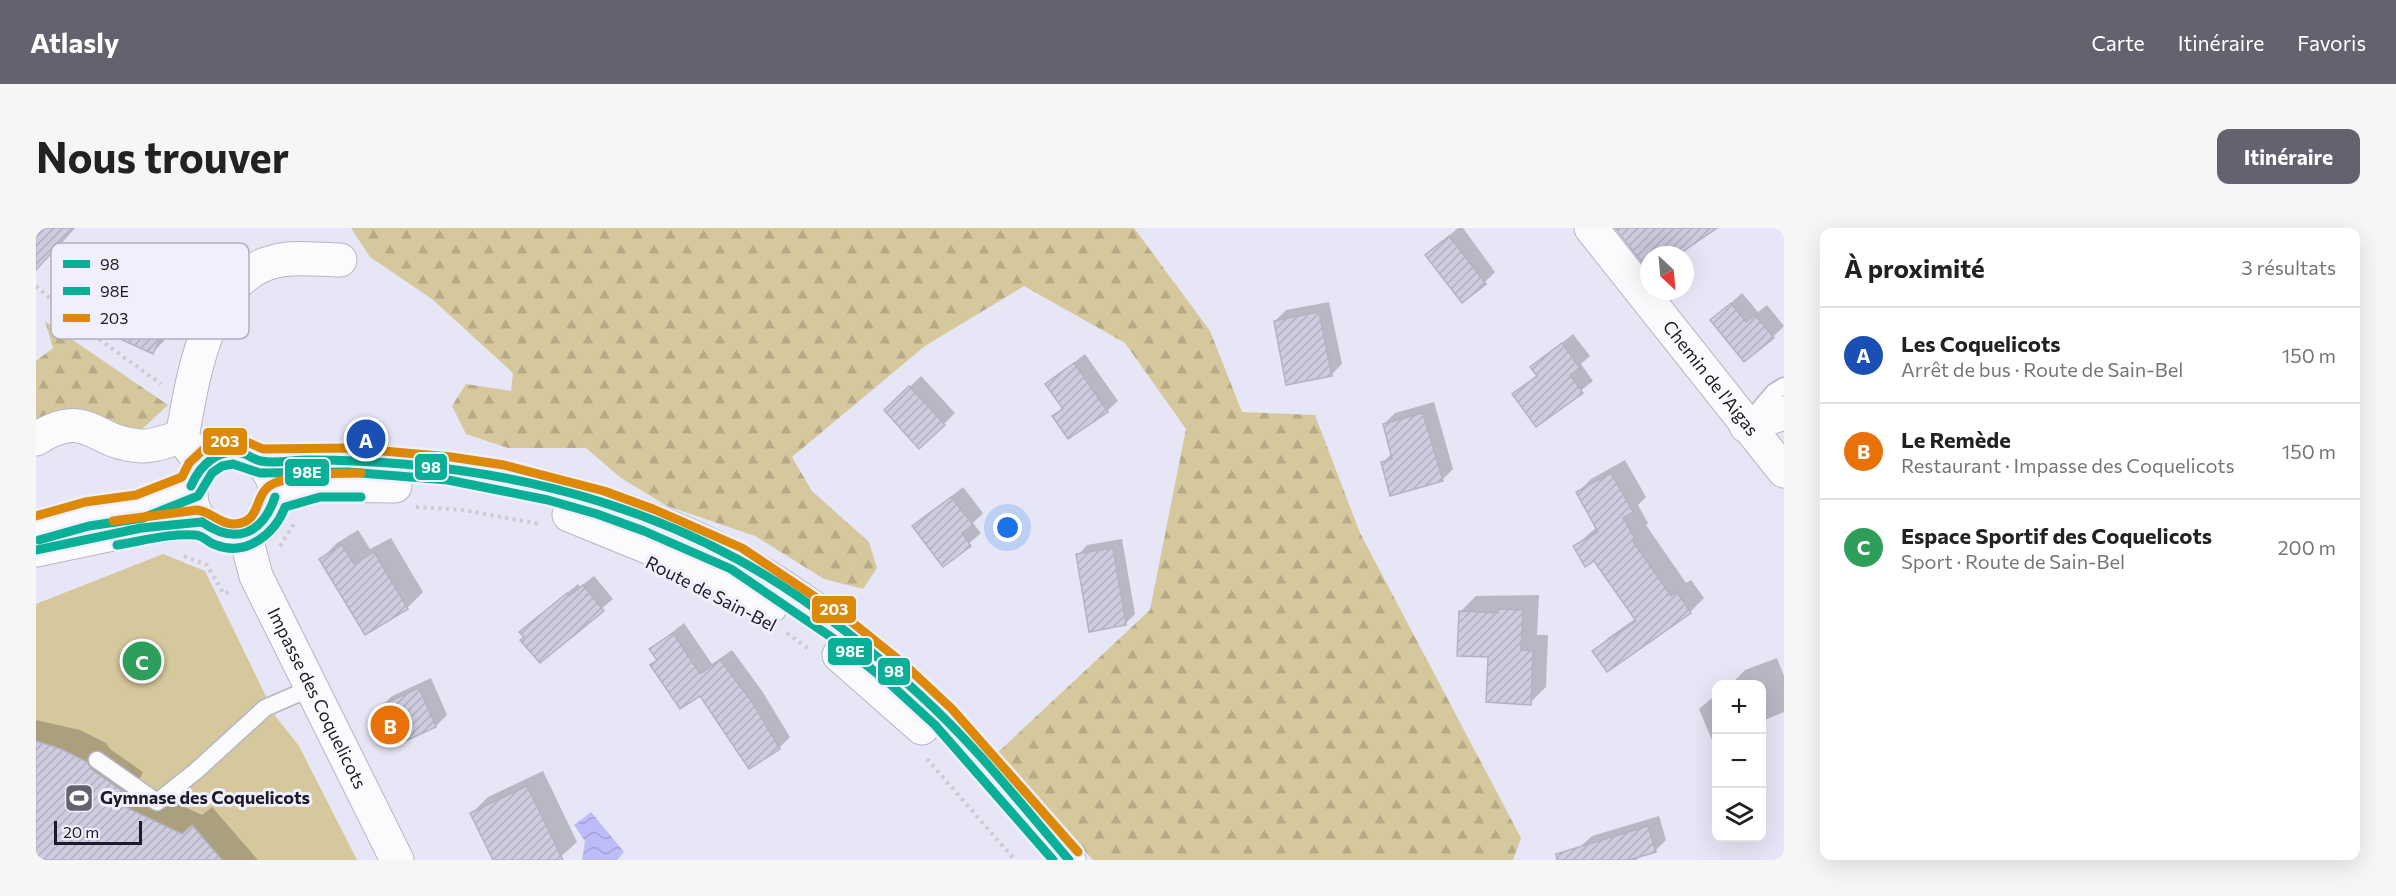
<!DOCTYPE html>
<html lang="fr">
<head>
<meta charset="utf-8">
<style>
  body { margin:0; font-family:Commissioner,sans-serif; background:#f6f6f6; color:#222 }
  .controls { position:absolute; right:18px; bottom:18px; display:grid; overflow:hidden; border-radius:12px; box-shadow:0 6px 24px #0002 }
  .controls button { width:54px; height:54px; display:grid; place-items:center; padding:0; border:0; border-bottom:2px solid #e0e0e0; background:#fff; color:#222; font:30px sans-serif }
  .compass { position:absolute; left:1604px; top:18px; width:54px; height:54px; border-radius:50%; background:#fff; box-shadow:0 6px 24px #0002; rotate:154deg }
  .scale { position:absolute; left:18px; bottom:15px; width:88px; box-sizing:border-box; padding-left:6px; border:3px solid #1c1c28; border-top:0; font-size:16px; line-height:21px; white-space:nowrap; color:#1c1c28; -webkit-text-stroke:4px #efeffd; paint-order:stroke }
  .you { position:absolute; left:972px; top:300px; width:21px; height:21px; margin:-15px; border:4px solid #fff; border-radius:50%; background:#1a73e8; box-shadow:0 0 0 9px #1a73e833 }
  .badge { display:grid; place-items:center; width:39px; height:39px; border-radius:50%; background:#636370; color:#fff; font-size:20px; font-weight:700 }
  .pin { position:absolute; translate:-50% -50%; border:3px solid #fff; box-shadow:0 2px 6px #0006 }
  .list { margin:0; padding:0; list-style:none }
  h2 { display:flex; justify-content:space-between; align-items:center; height:78px; margin:0; padding:0 24px; font-size:26px }
  h2 small { font-size:20px; font-weight:400; color:#767676 }
  .list li { display:grid; grid-template-columns:39px 1fr auto; gap:18px; align-items:center; box-sizing:border-box; height:96px; padding:0 24px; border-top:2px solid #e0e0e0 }
  .list b { display:block; font-size:22px; white-space:nowrap }
  .list p { margin:0; font-size:20px; white-space:nowrap; color:#767676 }
  .list em { font-size:20px; font-style:normal; color:#767676 }
  .icon { flex:none; width:33px; height:33px; fill:none; stroke:currentColor; stroke-width:2; stroke-linecap:round; stroke-linejoin:round }
  .map { position:relative; flex:none; width:1748px; height:632px; overflow:hidden; border-radius:12px }
  header { display:flex; align-items:center; gap:36px; box-sizing:border-box; height:84px; padding:0 30px; background:#636370; color:#fff }
  header strong { font-size:28px }
  nav { display:flex; gap:33px; margin-inline-start:auto; font-size:21px }
  .intro { display:flex; align-items:center; justify-content:space-between; box-sizing:border-box; height:144px; padding:0 36px }
  h1 { margin:0; font-size:42px }
  .button { padding:15px 27px; border-radius:12px; background:#636370; color:#fff; font-size:21px; font-weight:700 }
  main { display:flex; gap:36px; padding:0 36px }
  aside { flex:1; background:#fff; border-radius:12px; box-shadow:0 6px 24px #0002 }
  .map>svg:first-child { display:block }
  .forest { fill:url(#forest-firs) }
  .park { fill:#d6c89d }
  .water { fill:url(#water-waves) }
  .shadow { fill:#0003 }
  .building { fill:url(#building-hatch); stroke:#b3b3c0; stroke-width:1.5 }
  .lines { fill:none; stroke-linecap:round; stroke-linejoin:round }
  .service-casing { stroke:#b6b6c3; stroke-width:19 }
  .minor-casing { stroke:#b6b6c3; stroke-width:35 }
  .tertiary-casing { stroke:#b6b6c3; stroke-width:35 }
  .secondary-casing { stroke:#b6b6c3; stroke-width:35 }
  .path { stroke:#cbcbd0; stroke-width:4; stroke-dasharray:3 4.5; stroke-linecap:butt }
  .service { stroke:#fbfbfe; stroke-width:16 }
  .minor { stroke:#fbfbfe; stroke-width:33 }
  .tertiary { stroke:#fbfbfe; stroke-width:33 }
  .secondary { stroke:#fbfbfe; stroke-width:33 }
  .bus-1-casing { stroke:#efeffd; stroke-width:14 }
  .bus-2-casing { stroke:#efeffd; stroke-width:14 }
  .bus-3-casing { stroke:#efeffd; stroke-width:14 }
  .bus-1 { stroke:#09af96; stroke-width:9 }
  .bus-2 { stroke:#09af96; stroke-width:9 }
  .bus-3 { stroke:#dd8806; stroke-width:9 }
  .labels { text-anchor:middle; stroke-width:6; stroke-linejoin:round; paint-order:stroke }
  .street-label { font-size:18px; fill:#1c1c28; stroke:#efeffd }
  .poi-label { font-size:18px; font-weight:bold; fill:#1c1c28; stroke:#efeffd; text-anchor:start }
  .key { fill:#efeffd; stroke:#b0b0bd; stroke-width:1.5 }
  .key-label { font-size:16px; fill:#1c1c28 }
  .line-badge { stroke:#efeffd; stroke-width:2 }
  .badge-label { font-size:16px; text-anchor:middle; font-weight:bold; fill:#fff }
</style>
</head>
<body>
<header>
<strong>Atlasly</strong>
<nav><a>Carte</a><a>Itinéraire</a><a>Favoris</a></nav>
</header>
<div class="intro"><h1>Nous trouver</h1><a class="button">Itinéraire</a></div>
<main>
<div class="map">
<svg width="1748" height="632" viewBox="0 0 1748 632">
  <defs>
    <pattern id="forest-firs" width="22" height="20" patternUnits="userSpaceOnUse" patternTransform="scale(1.5)"><rect width="22" height="20" fill="#d6c89d"/><path d="M5 1l3.5 6h-7zM16 11l3.5 6h-7z" fill="#b7ab87"/></pattern>
    <pattern id="water-waves" width="16" height="10" patternUnits="userSpaceOnUse" patternTransform="scale(1.5)"><rect width="16" height="10" fill="#bebbf9"/><path d="M0 5q4-4 8 0t8 0" fill="none" stroke="#a3a0d5"/></pattern>
    <pattern id="building-hatch" width="6" height="6" patternUnits="userSpaceOnUse" patternTransform="scale(1.5)"><rect width="6" height="6" fill="#cecde0"/><path d="M-1 1l2-2M0 6l6-6M5 7l2-2" fill="none" stroke="#b0afc0"/></pattern>
  </defs>
  <rect width="100%" height="100%" fill="#e6e6f6"/>
  <g class="forest">
    <path d="M315,0H1098L1174,103L1206,184L1279,187L1324,305L1485,610L1477,632H1057L960,526L1114,382L1150,201L1089,115L988,58L889,118L756,229L776,263L833,314L841,340L827,361L788,351L719,308L631,278L585,250L550,220H472L430,206L416,178L430,156L475,163L477,145L396,71L334,29Z"/>
    <path d="M9,93L132,177L90,216L0,211V133L17,120Z"/>
  </g>
  <path class="park" d="M127,326L169,343L240,489L263,518L321,632H0V376Z"/>
  <path class="water" d="M555,584L588,624L581,632H546L549,613L538,597Z"/>
  <g class="shadow">
    <path d="M1422,0H1427L1459,44L1448,55L1391,27Z"/>
    <path d="M120,42L154,56L128,113L117,124L109,53Z"/>
    <path d="M1706,65L1722,84L1731,77L1748,98L1737,109L1676,92Z"/>
    <path d="M1293,74L1306,136L1295,147L1239,93L1250,82Z"/>
    <path d="M1537,106L1554,128L1545,136L1557,153L1501,197L1478,167L1501,147L1496,139Z"/>
    <path d="M1049,126L1082,173L1071,183L1018,188L1027,179L1011,156Z"/>
    <path d="M885,148L919,185L908,196L850,182Z"/>
    <path d="M1398,174L1417,241L1406,252L1346,235L1356,225L1348,196L1359,185Z"/>
    <path d="M1589,232L1610,269L1602,277L1612,295L1610,297L1650,355L1655,352L1668,370L1654,384L1558,423L1572,410L1600,390L1559,331L1539,318L1561,299L1542,264L1555,251Z"/>
    <path d="M927,259L947,285L937,295L945,305L908,337L878,298Z"/>
    <path d="M322,302L334,321L355,310L387,364L371,380L285,331L301,315Z"/>
    <path d="M1086,311L1099,386L1089,396L1042,327L1051,317Z"/>
    <path d="M558,348L577,371L504,433L485,404L542,356L544,359Z"/>
    <path d="M1503,367L1501,407H1512L1510,459L1494,475L1453,428L1424,384L1440,368Z"/>
    <path d="M648,395L676,436L696,422L726,463L754,509L743,520L713,539L665,466L616,437L622,431L615,421Z"/>
    <path d="M1741,430L1748,448V484L1726,493V457H1699L1698,453L1709,442Z"/>
    <path d="M395,450L411,487L400,498L345,479L356,468Z"/>
    <path d="M1680,467V510L1676,512L1663,481Z"/>
    <path d="M0,492L44,502L70,515L74,521L107,544L101,557L166,587L176,579L222,632H0Z"/>
    <path d="M507,543L541,614L521,632H458L436,585L452,569Z"/>
    <path d="M1623,588L1630,612L1619,623L1604,627L1601,632H1548L1544,619L1556,608Z"/>
  </g>
  <g class="building">
    <path d="M0,0H38L0,42Z"/>
    <path d="M1579,0H1681L1642,27H1613V43Z"/>
    <path d="M1413,8L1450,56L1426,75L1389,27Z"/>
    <path d="M108,52L144,67L117,126L82,110Z"/>
    <path d="M1695,75L1710,94L1719,87L1738,110L1708,134L1674,92Z"/>
    <path d="M1283,84L1296,148L1250,157L1238,93Z"/>
    <path d="M1526,115L1544,140L1534,147L1547,165L1500,199L1476,166L1501,148L1494,139Z"/>
    <path d="M1038,135L1072,184L1032,211L1016,188L1027,181L1009,156Z"/>
    <path d="M873,158L909,197L883,221L848,182Z"/>
    <path d="M1387,185L1407,253L1354,268L1345,234L1356,231L1347,196Z"/>
    <path d="M1575,245L1597,284L1587,290L1599,310L1596,312L1635,368L1641,364L1655,385L1571,444L1556,423L1600,393L1558,333L1549,339L1537,318L1562,304L1540,264Z"/>
    <path d="M915,269L937,297L926,305L935,318L907,339L876,298Z"/>
    <path d="M306,317L318,336L338,324L372,381L329,407L283,331Z"/>
    <path d="M1077,320L1090,397L1053,404L1040,326Z"/>
    <path d="M547,357L568,383L504,435L484,412L488,409L483,404L531,365L533,368Z"/>
    <path d="M1462,381L1487,382L1485,422L1497,423L1495,477L1450,474L1452,429L1421,428L1423,383L1462,385Z"/>
    <path d="M637,405L664,446L684,432L716,474L744,521L713,541L664,468L644,481L614,437L621,432L613,421Z"/>
    <path d="M383,460L400,499L361,517L343,478Z"/>
    <path d="M0,513L25,521L51,534L55,541L88,564L83,576L146,606L156,597L186,632H0Z"/>
    <path d="M491,558L527,632H457L434,585Z"/>
    <path d="M1612,598L1620,624L1593,632H1521L1520,626Z"/>
  </g>
  <g class="lines">
    <g class="service-casing">
      <g id="service">
        <path d="M1716,190L1738,164L1748,158"/>
        <path d="M61,532L121,574L160,543L229,480L275,460"/>
      </g>
    </g>
    <g class="minor-casing">
      <g id="minor">
        <path d="M1710,198L1748,185"/>
        <path d="M0,211C52,178 57,216 105,218C117,219 133,212 146,209"/>
        <path d="M166,237L146,209C157,151 170,49 240,33C259,28 285,32 304,32"/>
        <path id="s1" d="M209,306L220,348L361,632"/>
      </g>
    </g>
    <g class="tertiary-casing">
      <g id="tertiary">
        <path id="s2" d="M1555,0L1748,243"/>
      </g>
    </g>
    <g class="secondary-casing">
      <g id="secondary">
        <circle cx="197" cy="266" r="42"/>
        <path d="M222,233C287,234 352,233 417,241C510,253 623,287 705,333C757,363 818,407 863,447C925,503 978,570 1033,632"/>
        <path d="M239,269L282,257L359,258"/>
        <path d="M533,287L688,350L735,378"/>
        <path d="M4,299L51,286L103,279L155,258"/>
        <path d="M0,322L105,300L166,294"/>
        <path d="M803,427L886,500"/>
      </g>
    </g>
    <g class="path">
      <path d="M0,58L46,99L125,156"/>
      <path d="M181,203L209,204"/>
      <path d="M380,279L428,282L503,296"/>
      <path d="M244,318L258,296"/>
      <path d="M148,328L171,337L188,366L193,364"/>
      <path d="M751,405L774,422"/>
      <path d="M891,531L979,632"/>
    </g>
    <use href="#service" class="service"/>
    <use href="#minor" class="minor"/>
    <use href="#tertiary" class="tertiary"/>
    <use href="#secondary" class="secondary"/>
    <g class="bus-1-casing">
      <g id="bus-1">
        <path d="M155,258C164,237 182,220 206,225C213,227 218,232 225,233C240,236 257,232 272,232C419,232 571,260 701,331C767,367 829,416 884,467C939,517 985,576 1033,632"/>
        <path d="M166,294C199,317 226,307 239,269"/>
        <path d="M0,322L105,300L166,294"/>
      </g>
    </g>
    <g class="bus-2-casing">
      <g id="bus-2">
        <path d="M3,312L53,298L107,290L162,268L176,245L186,238L197,236L224,245L312,244L412,252L512,272L561,286L608,303L695,341L798,411L853,455L899,497L1017,632"/>
        <path d="M81,317C106,313 134,305 159,307C167,307 172,315 180,317C210,329 239,306 249,279L284,269H325"/>
      </g>
    </g>
    <g class="bus-3-casing">
      <g id="bus-3">
        <path d="M0,288L49,274L100,267L146,249L153,235L168,221L185,214L197,212L211,214L227,221L313,220L415,229L468,237L568,263L617,281L706,320L812,391L869,437L916,481L1042,624"/>
        <path d="M77,293L161,282C176,284 185,297 199,296C224,294 218,272 231,260C245,246 305,245 325,245"/>
      </g>
    </g>
    <use href="#bus-1" class="bus-1"/>
    <use href="#bus-2" class="bus-2"/>
    <use href="#bus-3" class="bus-3"/>
  </g>
  <defs>
    <g id="stadium-square" transform="scale(1.5)"><rect x="-9" y="-9" width="18" height="18" rx="4" fill="#636370" stroke="#efeffd"/><path d="M0-5a6.5 5 0 1 0 0 10a6.5 5 0 1 0 0-10ZM-3.5-1.8h7v3.6h-7Z" fill="#fff"/></g>
  </defs>
  <g fill-rule="evenodd">
    <use href="#stadium-square" x="43" y="570"/>
  </g>
  <g class="labels">
    <g class="street-label">
      <text dy="6" stroke="none"><textPath href="#s2" startOffset="192">Chemin de l'Aigas</textPath></text>
      <text transform="translate(675 366) rotate(27)" y="6">Route de Sain-Bel</text>
      <text dy="6" stroke="none"><textPath href="#s1" startOffset="180">Impasse des Coquelicots</textPath></text>
    </g>
    <g class="poi-label">
      <text x="64" y="576">Gymnase des Coquelicots</text>
    </g>
  </g>
  <rect x="15" y="15" width="198" height="96" rx="9" class="key"/>
  <rect x="27" y="32" width="27" height="8" fill="#09af96"/>
  <rect x="27" y="59" width="27" height="8" fill="#09af96"/>
  <rect x="27" y="86" width="27" height="8" fill="#dd8806"/>
  <g class="key-label">
    <text x="64" y="42">98</text>
    <text x="64" y="69">98E</text>
    <text x="64" y="96">203</text>
  </g>
  <g class="line-badge">
    <rect x="166" y="199" width="46" height="29" rx="6" fill="#dd8806"/>
    <rect x="378" y="225" width="34" height="28" rx="6" fill="#09af96"/>
    <rect x="248" y="230" width="46" height="29" rx="6" fill="#09af96"/>
    <rect x="775" y="367" width="46" height="29" rx="6" fill="#dd8806"/>
    <rect x="791" y="409" width="46" height="29" rx="6" fill="#09af96"/>
    <rect x="841" y="429" width="34" height="29" rx="6" fill="#09af96"/>
  </g>
  <g class="badge-label">
    <text x="189" y="219">203</text>
    <text x="395" y="245">98</text>
    <text x="271" y="250">98E</text>
    <text x="798" y="387">203</text>
    <text x="814" y="429">98E</text>
    <text x="858" y="449">98</text>
  </g>
</svg>
<div class="controls">
<button>+</button>
<button>−</button>
<button><svg class="icon" aria-label="layers" viewBox="0 0 24 24"><path d="M12 4l9 5-9 5-9-5zM3 14l9 5 9-5"/></svg></button>
</div>
<svg class="compass" viewBox="-18 -18 36 36"><path d="M0-13l5 13h-10z" fill="#e53935"/><path d="M0 13l5-13h-10z" fill="#767676"/></svg>
<div class="scale">20 m</div>
<div class="you"></div>
<div class="pin badge" style="left:330px;top:211px;background:#1a4fb4">A</div>
<div class="pin badge" style="left:354px;top:497px;background:#e8710a">B</div>
<div class="pin badge" style="left:106px;top:433px;background:#2e9e5b">C</div>
</div>
<aside>
<h2>À proximité<small>3 résultats</small></h2>
<ul class="list">
<li><span class="badge" style="background:#1a4fb4">A</span><div><b>Les Coquelicots</b><p>Arrêt de bus · Route de Sain-Bel</p></div><em>150 m</em></li>
<li><span class="badge" style="background:#e8710a">B</span><div><b>Le Remède</b><p>Restaurant · Impasse des Coquelicots</p></div><em>150 m</em></li>
<li><span class="badge" style="background:#2e9e5b">C</span><div><b>Espace Sportif des Coquelicots</b><p>Sport · Route de Sain-Bel</p></div><em>200 m</em></li>
</ul>
</aside>
</main>
</body>
</html>
